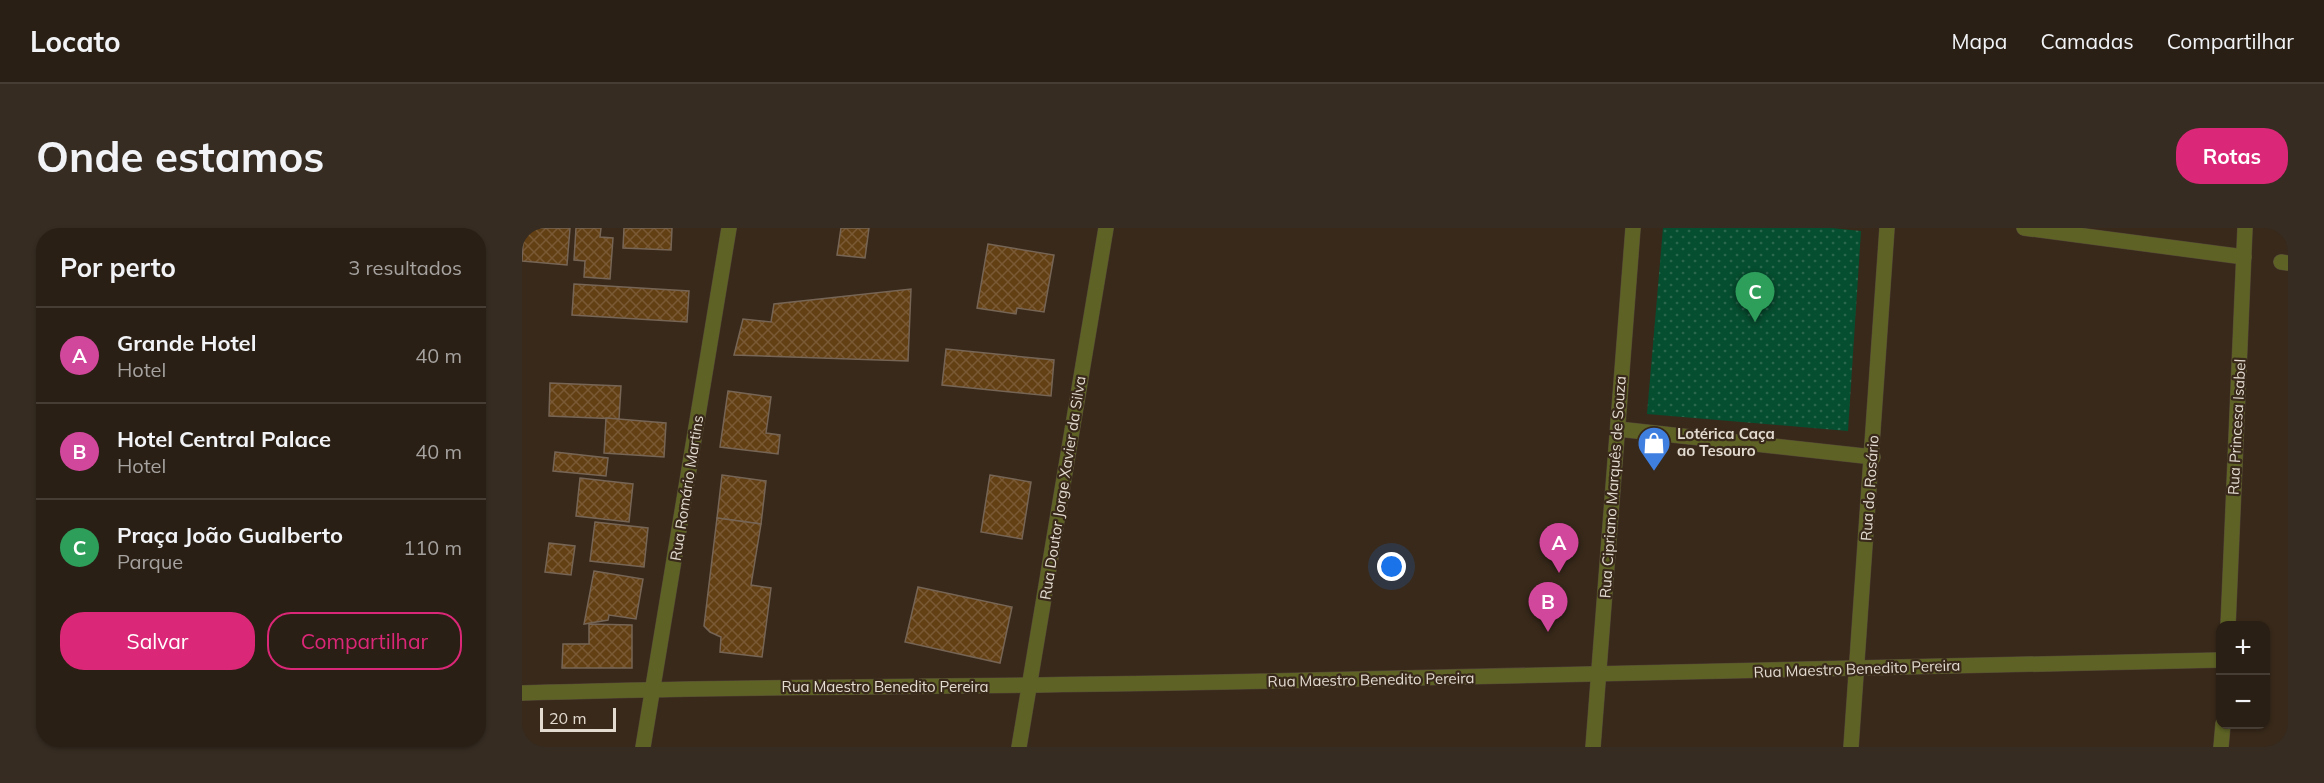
<!DOCTYPE html>
<html lang="pt">
<head>
<meta charset="utf-8">
<style>
  body { margin:0; font-family:Mulish,sans-serif; background:#362c22; color:#f1f3f6 }
  .controls { position:absolute; right:18px; bottom:18px; display:grid; overflow:hidden; border-radius:12px; box-shadow:0 2px 4px #0004 }
  .controls button { width:54px; height:54px; display:grid; place-items:center; padding:0; border:0; border-bottom:2px solid #463d34; background:#2a1f14; color:#f1f3f6; font:30px sans-serif }
  .scale { position:absolute; left:18px; bottom:15px; width:76px; box-sizing:border-box; padding-left:6px; border:3px solid #e3dad0; border-top:0; font-size:16px; line-height:21px; white-space:nowrap; color:#e3dad0; -webkit-text-stroke:4px #38291a; paint-order:stroke }
  .you { position:absolute; left:870px; top:339px; width:21px; height:21px; margin:-15px; border:4px solid #fff; border-radius:50%; background:#1a73e8; box-shadow:0 0 0 9px #1a73e833 }
  .badge { display:grid; place-items:center; width:39px; height:39px; border-radius:50%; background:#db2777; color:#fff; font-size:20px; font-weight:700 }
  .pin { position:absolute; translate:-50% -50px; filter:drop-shadow(0 2px 3px #0008) }
  .pin::after { content:''; position:absolute; top:32px; width:21px; height:18px; background:inherit; clip-path:polygon(0 0,100% 0,50% 100%) }
  .list { margin:0; padding:0; list-style:none }
  h2 { display:flex; justify-content:space-between; align-items:center; height:78px; margin:0; padding:0 24px; font-size:26px }
  h2 small { font-size:20px; font-weight:400; color:#a5a2a0 }
  .list li { display:grid; grid-template-columns:39px 1fr auto; gap:18px; align-items:center; box-sizing:border-box; height:96px; padding:0 24px; border-top:2px solid #463d34 }
  .list b { display:block; font-size:22px; white-space:nowrap }
  .list p { margin:0; font-size:20px; white-space:nowrap; color:#a5a2a0 }
  .list em { font-size:20px; font-style:normal; color:#a5a2a0 }
  .actions { display:flex; gap:12px; padding:18px 24px }
  .actions a { flex:1; padding:14px 0; border:2px solid #db2777; border-radius:24px; text-align:center; font-size:21px; color:#db2777 }
  .actions .main { background:#db2777; color:#fff }
  .map { position:relative; flex:none; width:1766px; height:519px; overflow:hidden; border-radius:24px }
  header { display:flex; align-items:center; gap:36px; box-sizing:border-box; height:84px; padding:0 30px; background:#2a1f14; border-bottom:2px solid #463d34 }
  header strong { font-size:28px }
  nav { display:flex; gap:33px; margin-inline-start:auto; font-size:21px }
  .intro { display:flex; align-items:center; justify-content:space-between; box-sizing:border-box; height:144px; padding:0 36px }
  h1 { margin:0; font-size:42px }
  .button { padding:15px 27px; border-radius:24px; background:#db2777; color:#fff; font-size:21px; font-weight:700 }
  main { display:flex; gap:36px; padding:0 36px }
  aside { flex:1; background:#2a1f14; border-radius:24px; box-shadow:0 2px 4px #0004 }
  .map>svg:first-child { display:block }
  .park { fill:url(#park-dots) }
  .building { fill:url(#building-cross-hatch); stroke:#766555; stroke-width:1.5 }
  .lines { fill:none; stroke-linecap:round; stroke-linejoin:round }
  .minor-casing { stroke:#534537; stroke-width:16 }
  .tertiary-casing { stroke:#534537; stroke-width:16 }
  .minor { stroke:#5e6325; stroke-width:15 }
  .tertiary { stroke:#5e6325; stroke-width:15 }
  .labels { text-anchor:middle; stroke-width:4.5; stroke-linejoin:round; paint-order:stroke }
  .street-label { font-size:15px; fill:#e3dad0; stroke:#38291a }
  .poi-label { font-size:15px; font-weight:bold; fill:#e3dad0; stroke:#38291a; text-anchor:start }
</style>
</head>
<body>
<header>
<strong>Locato</strong>
<nav><a>Mapa</a><a>Camadas</a><a>Compartilhar</a></nav>
</header>
<div class="intro"><h1>Onde estamos</h1><a class="button">Rotas</a></div>
<main>
<aside>
<h2>Por perto<small>3 resultados</small></h2>
<ul class="list">
<li><span class="badge" style="background:#d1479c">A</span><div><b>Grande Hotel</b><p>Hotel</p></div><em>40 m</em></li>
<li><span class="badge" style="background:#d1479c">B</span><div><b>Hotel Central Palace</b><p>Hotel</p></div><em>40 m</em></li>
<li><span class="badge" style="background:#2e9e5b">C</span><div><b>Praça João Gualberto</b><p>Parque</p></div><em>110 m</em></li>
</ul>
<div class="actions"><a class="main">Salvar</a><a>Compartilhar</a></div>
</aside>
<div class="map">
<svg width="1766" height="519" viewBox="0 0 1766 519">
  <defs>
    <pattern id="park-dots" width="8" height="8" patternUnits="userSpaceOnUse" patternTransform="scale(1.5)"><rect width="8" height="8" fill="#064e30"/><path d="M2 2h.1M6 6h.1" fill="none" stroke="#2a674d" stroke-width="1.8" stroke-linecap="round"/></pattern>
    <pattern id="building-cross-hatch" width="8" height="8" patternUnits="userSpaceOnUse" patternTransform="scale(1.5)"><rect width="8" height="8" fill="#633f14"/><path d="M0 0l8 8M0 8l8-8" fill="none" stroke="#795a35"/></pattern>
  </defs>
  <rect width="100%" height="100%" fill="#38291a"/>
  <path class="park" d="M1141,0H1310L1339,3L1326,203L1125,186Z"/>
  <g class="building">
    <path d="M2,0H48L45,37L0,33Z"/>
    <path d="M54,0H79L78,9L91,10L88,51L62,49L63,33L52,32Z"/>
    <path d="M102,0H150L149,22L101,20Z"/>
    <path d="M319,0H347L343,30L315,27Z"/>
    <path d="M466,16L532,27L522,84L495,80L494,86L455,80Z"/>
    <path d="M52,56L167,63L165,94L50,87Z"/>
    <path d="M389,61L386,133L212,127L221,91L249,94L252,76Z"/>
    <path d="M424,121L532,132L529,168L420,157Z"/>
    <path d="M28,155L99,158L97,191L27,188Z"/>
    <path d="M206,163L249,169L244,205L258,207L256,226L198,219Z"/>
    <path d="M84,190L144,195L142,229L82,225Z"/>
    <path d="M33,224L86,230L84,248L31,243Z"/>
    <path d="M200,247L244,253L239,296L195,290Z"/>
    <path d="M468,247L509,254L500,311L459,304Z"/>
    <path d="M58,250L111,256L107,294L54,288Z"/>
    <path d="M195,290L239,296L229,357L249,360L240,429L198,424L199,409L188,404L182,398Z"/>
    <path d="M73,294L126,300L122,339L68,333Z"/>
    <path d="M27,315L53,318L49,347L23,344Z"/>
    <path d="M72,343L121,351L114,391L87,387L86,392L62,396Z"/>
    <path d="M396,359L490,379L478,435L383,414Z"/>
    <path d="M67,396L110,397V440H40L41,416H67Z"/>
  </g>
  <g class="lines">
    <g class="minor-casing">
      <g id="minor">
        <path d="M1502,0L1722,29"/>
        <path d="M1759,34L1766,35"/>
        <path d="M1096,201L1351,229"/>
        <path d="M1706,398L1723,0"/>
        <path d="M0,465C216,458 432,459 649,455C999,449 1349,440 1698,432"/>
        <path d="M1071,519L1111,0"/>
        <path d="M1329,519L1365,0"/>
        <path d="M1699,519L1701,496"/>
      </g>
    </g>
    <g class="tertiary-casing">
      <g id="tertiary">
        <path d="M121,519L207,0"/>
        <path d="M497,519L584,0"/>
      </g>
    </g>
    <use href="#minor" class="minor"/>
    <use href="#tertiary" class="tertiary"/>
  </g>
  <defs>
    <g id="shop-pin" transform="scale(1.725)"><path d="M0 17L-7.5 6A9.5 9.5 0 1 1 7.5 6Z" fill="#3f7fe0" stroke="#38291a"/><path d="M-5-2.5h2.3a2.7 3.5 0 0 1 5.4 0H5L5.5 6h-11ZM-1.5-2.5h3a1.5 2.3 0 0 0-3 0Z" fill="#fff"/></g>
  </defs>
  <g fill-rule="evenodd">
    <use href="#shop-pin" x="1132" y="215"/>
  </g>
  <g class="labels">
    <g class="street-label">
      <text transform="translate(1715 199) rotate(-87)" y="5">Rua Princesa Isabel</text>
      <text transform="translate(1091 259) rotate(-86)" y="5">Rua Cipriano Marquês de Souza</text>
      <text transform="translate(165 260) rotate(-81)" y="5">Rua Romário Martins</text>
      <text transform="translate(541 260) rotate(-81)" y="5">Rua Doutor Jorge Xavier da Silva</text>
      <text transform="translate(1348 260) rotate(-86)" y="5">Rua do Rosário</text>
      <text transform="translate(1335 441) rotate(-2)" y="5">Rua Maestro Benedito Pereira</text>
      <text transform="translate(849 452) rotate(-1)" y="5">Rua Maestro Benedito Pereira</text>
      <text x="363" y="464">Rua Maestro Benedito Pereira</text>
    </g>
    <g class="poi-label">
      <text x="1155" y="211">Lotérica Caça<tspan x="1155" dy="17">ao Tesouro</tspan></text>
    </g>
  </g>
</svg>
<div class="controls">
<button>+</button>
<button>−</button>
</div>
<div class="scale">20 m</div>
<div class="you"></div>
<div class="pin badge" style="left:1037px;top:345px;background:#d1479c">A</div>
<div class="pin badge" style="left:1026px;top:404px;background:#d1479c">B</div>
<div class="pin badge" style="left:1233px;top:94px;background:#2e9e5b">C</div>
</div>
</main>
</body>
</html>
